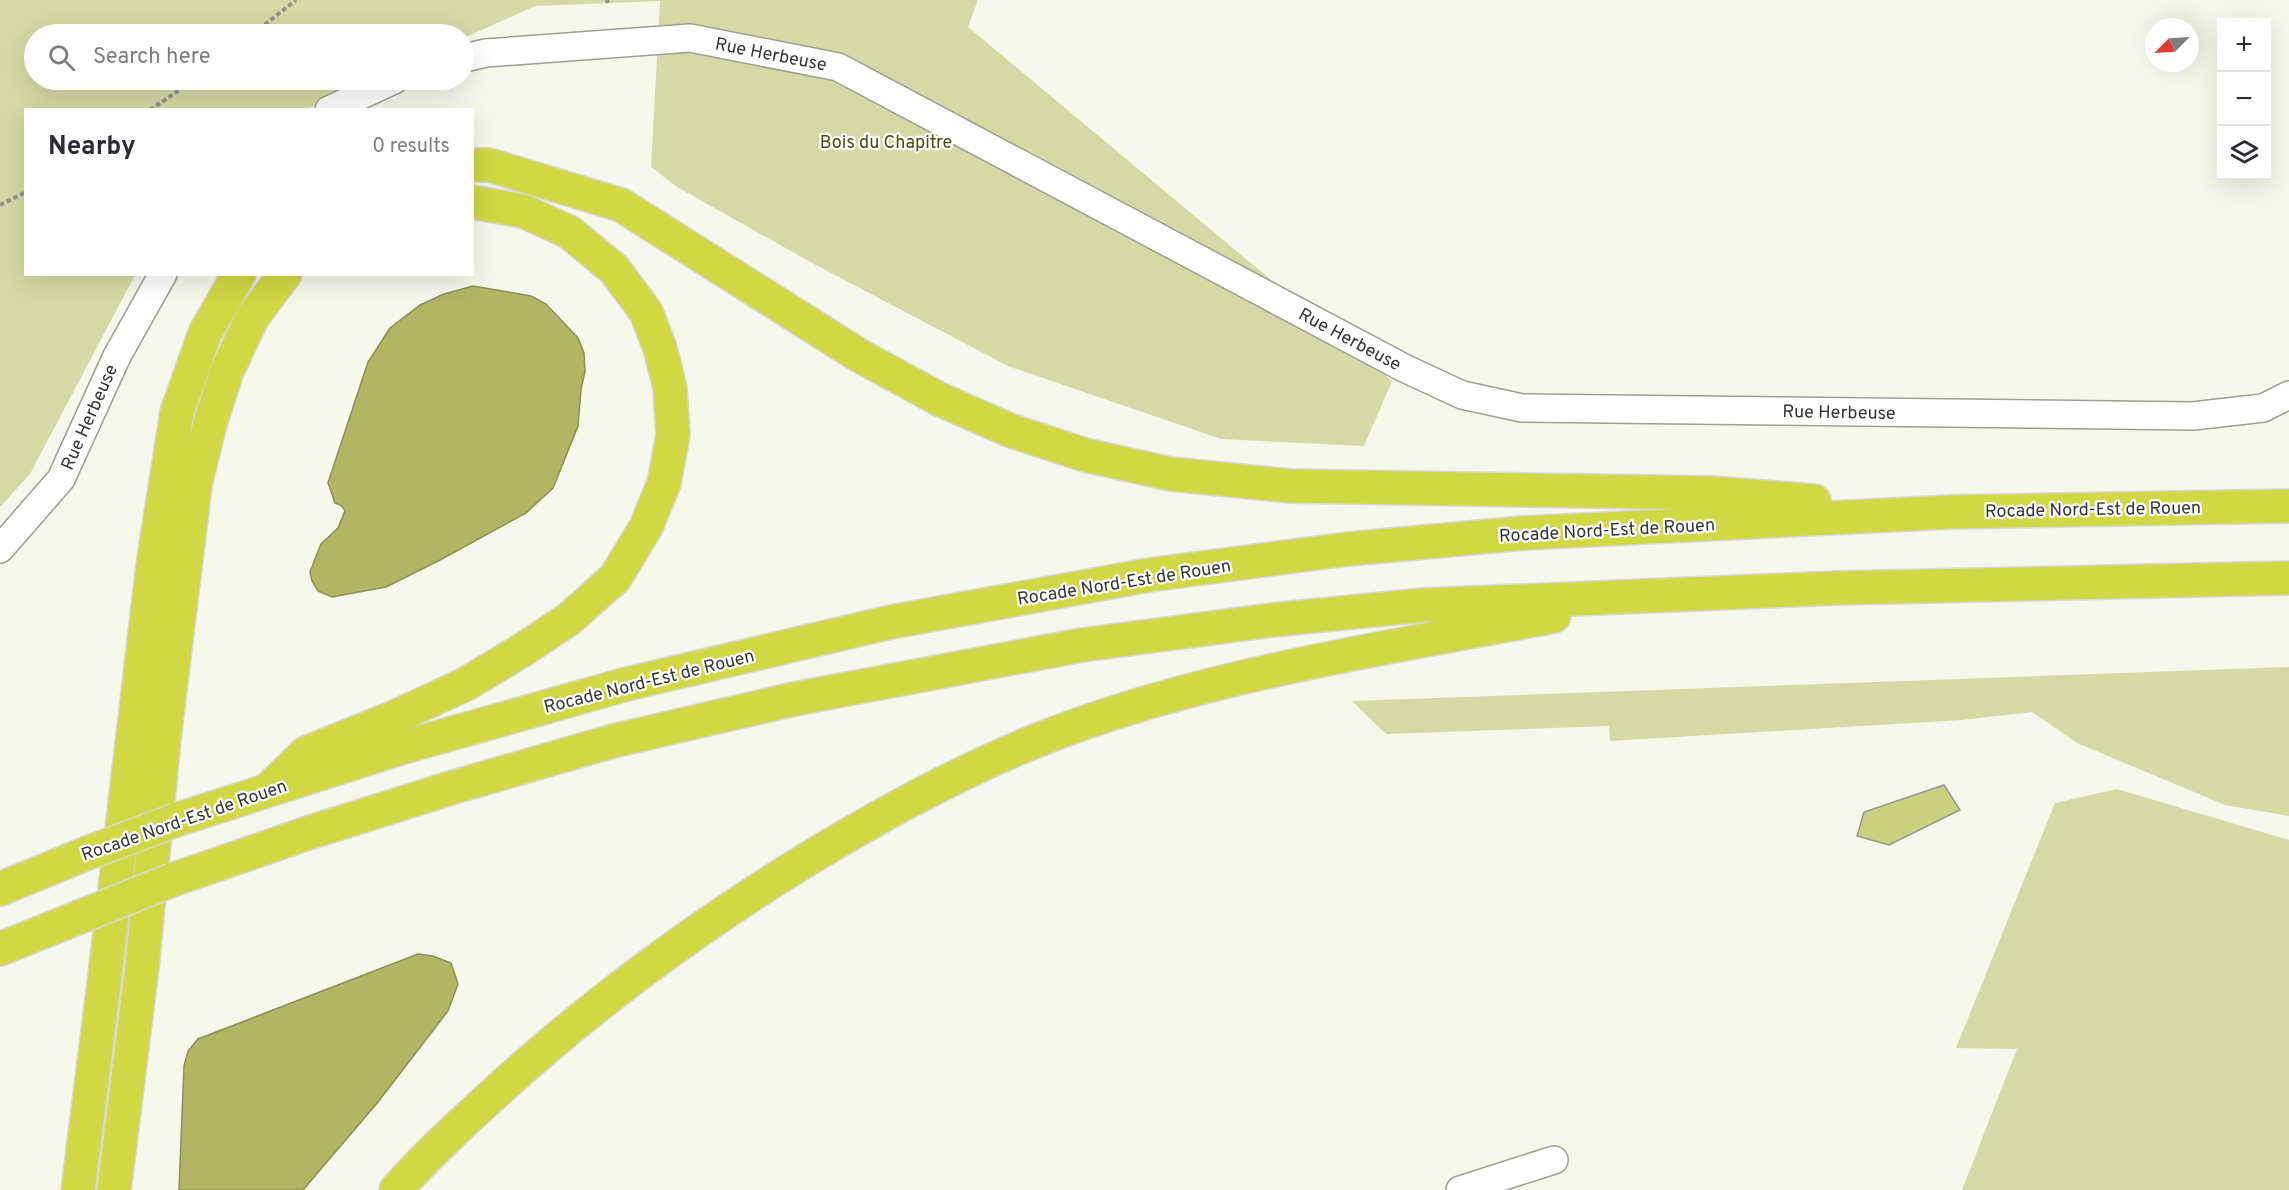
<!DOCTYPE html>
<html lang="en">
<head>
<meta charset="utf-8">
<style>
  body { margin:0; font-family:Overpass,sans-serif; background:#f2f2f3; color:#2b2b33 }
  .controls { position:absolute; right:18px; top:18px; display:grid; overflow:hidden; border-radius:0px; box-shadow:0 6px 24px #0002 }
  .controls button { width:54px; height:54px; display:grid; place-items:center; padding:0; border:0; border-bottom:2px solid #e1e1e2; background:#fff; color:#2b2b33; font:30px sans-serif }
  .compass { position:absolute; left:2145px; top:18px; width:54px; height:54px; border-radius:50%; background:#fff; box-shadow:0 6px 24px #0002; rotate:246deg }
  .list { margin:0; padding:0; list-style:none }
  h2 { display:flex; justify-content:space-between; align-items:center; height:78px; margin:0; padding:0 24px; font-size:26px }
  h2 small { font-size:20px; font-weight:400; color:#7c7c81 }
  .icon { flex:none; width:33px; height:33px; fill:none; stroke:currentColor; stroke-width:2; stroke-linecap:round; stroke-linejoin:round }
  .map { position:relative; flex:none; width:2289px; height:1190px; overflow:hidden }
  .search { position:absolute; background:#fff; box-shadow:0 6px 24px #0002; left:24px; top:24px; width:450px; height:66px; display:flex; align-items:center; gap:15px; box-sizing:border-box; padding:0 21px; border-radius:33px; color:#7c7c81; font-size:22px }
  .panel { position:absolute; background:#fff; box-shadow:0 6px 24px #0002; left:24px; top:108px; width:450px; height:168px; border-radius:0px }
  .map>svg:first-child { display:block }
  .green { fill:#d4d9a5 }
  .water { fill:#b0b664; stroke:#8b9055; stroke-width:1.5 }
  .building { fill:#cad17e; stroke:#97988c; stroke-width:1.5 }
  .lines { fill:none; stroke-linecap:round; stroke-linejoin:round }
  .minor-casing { stroke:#9d9f93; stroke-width:30 }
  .trunk-casing { stroke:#d7d7d6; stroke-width:36 }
  .path { stroke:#91938a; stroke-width:4; stroke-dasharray:4.5 3; stroke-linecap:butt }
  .minor { stroke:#fff; stroke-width:27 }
  .trunk { stroke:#d0d843; stroke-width:33 }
  .trunk-bridge-casing { stroke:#d7d7d6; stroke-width:36; stroke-linecap:butt }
  .trunk-bridge { stroke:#d0d843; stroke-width:33 }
  .labels { text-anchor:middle; stroke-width:4.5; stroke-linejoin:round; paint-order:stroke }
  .street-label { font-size:18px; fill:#353631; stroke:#fff }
  .park-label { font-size:18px; fill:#484b0c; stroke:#fff }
</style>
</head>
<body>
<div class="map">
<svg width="2289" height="1190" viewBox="0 0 2289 1190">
  <rect width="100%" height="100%" fill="#f6f8eb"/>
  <g class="green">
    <path d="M0,0H978L968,27L1392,381L1364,446L1221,439L1008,366L814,264L677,187L651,167L660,1L535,6L464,38V34H34V80H373L307,109L26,110V274L135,275L30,474L0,507Z"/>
    <path d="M2289,667V816L2225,805L2077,743L2032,712L1962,720L1610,741L1609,726L1386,734L1352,701Z"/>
    <path d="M2117,789L2289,840V1190H1962L2017,1049L1956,1048L2055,803Z"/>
  </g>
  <g class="water">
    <path d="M473,286L531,296L546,304L578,338L584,353L585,372L581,389L578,426L553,488L526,513L442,559L386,587L332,597L318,591L312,581L310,572L321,544L338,528L345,511L342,506L335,503L328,483L368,362L390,328L420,305L444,294Z"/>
    <path d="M418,954L433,956L451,963L458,984L448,1011L378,1102L303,1190H179L184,1066L188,1051L198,1039Z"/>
  </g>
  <path class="building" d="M1944,785L1960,810L1889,845L1857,836L1864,812Z"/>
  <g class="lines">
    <g class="minor-casing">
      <g id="minor">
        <path d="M464,58L486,53L690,38L838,67L1404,368L1462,395L1522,408L2193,416L2263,408L2289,395"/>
        <path d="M329,110L394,80"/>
        <path d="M0,549L61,479L117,356L163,274"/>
        <path d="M1460,1190L1554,1160"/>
      </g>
    </g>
    <g class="trunk-casing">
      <g id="trunk">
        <path d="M472,165H489L621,205L860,356L939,399L1009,430L1085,455L1170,474L1290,486L1712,493L1814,501"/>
        <path d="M273,785L306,753L395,717L466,684L524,649L569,619L615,578L646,527L664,483L673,435L670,388L660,348L646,312L614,269L569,232L523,211L472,202"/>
        <path d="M176,820L400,748L627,684L891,622L1149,575L1348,549L1524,533L1951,512L2289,506"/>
        <path d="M172,880L311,832L454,787L613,741L794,699L1082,645L1272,620L1424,605L1838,588L2289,578"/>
        <path d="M0,889L90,852"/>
        <path d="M0,949L82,916"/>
        <path d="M78,1190L104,983L153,565L177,412L205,333L239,274"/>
        <path d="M114,1190L142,967L164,739L195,485L210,424L227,371L252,318L285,274"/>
        <path d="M396,1190C427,1155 461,1124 495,1093C592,1004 691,931 803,862C878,816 956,773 1038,740C1200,675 1384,649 1554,616"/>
      </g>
    </g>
    <g class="path">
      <path d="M607,0L608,3"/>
      <path d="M253,34L296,0"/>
      <path d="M150,110L194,80"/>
      <path d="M0,205L26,192"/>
    </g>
    <use href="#minor" class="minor"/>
    <use href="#trunk" class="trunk"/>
    <g class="trunk-bridge-casing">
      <g id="trunk-bridge">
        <path d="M90,852L176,820"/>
        <path d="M82,916L172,880"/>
      </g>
    </g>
    <use href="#trunk-bridge" class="trunk-bridge"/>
  </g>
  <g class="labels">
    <g class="street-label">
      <text transform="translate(771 54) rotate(11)" y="6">Rue Herbeuse</text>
      <text transform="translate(1350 339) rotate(28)" y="6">Rue Herbeuse</text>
      <text transform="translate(1839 412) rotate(1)" y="6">Rue Herbeuse</text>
      <text transform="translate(89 417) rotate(-66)" y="6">Rue Herbeuse</text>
      <text transform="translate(2093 509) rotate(-1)" y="6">Rocade Nord-Est de Rouen</text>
      <text transform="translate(1607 530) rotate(-3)" y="6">Rocade Nord-Est de Rouen</text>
      <text transform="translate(1124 582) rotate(-9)" y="6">Rocade Nord-Est de Rouen</text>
      <text transform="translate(649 681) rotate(-14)" y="6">Rocade Nord-Est de Rouen</text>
      <text transform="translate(184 820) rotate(-19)" y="6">Rocade Nord-Est de Rouen</text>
    </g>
    <g class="park-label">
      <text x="886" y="148">Bois du Chapitre</text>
    </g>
  </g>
</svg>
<div class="controls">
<button>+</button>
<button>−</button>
<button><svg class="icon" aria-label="layers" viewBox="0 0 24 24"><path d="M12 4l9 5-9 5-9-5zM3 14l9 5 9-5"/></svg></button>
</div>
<svg class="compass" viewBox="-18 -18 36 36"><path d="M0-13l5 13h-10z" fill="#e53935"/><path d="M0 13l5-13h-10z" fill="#7c7c81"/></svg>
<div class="search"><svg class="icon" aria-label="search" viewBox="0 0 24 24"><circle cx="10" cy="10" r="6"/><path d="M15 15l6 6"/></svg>Search here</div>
<section class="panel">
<h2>Nearby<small>0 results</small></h2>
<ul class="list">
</ul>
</section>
</div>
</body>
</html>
